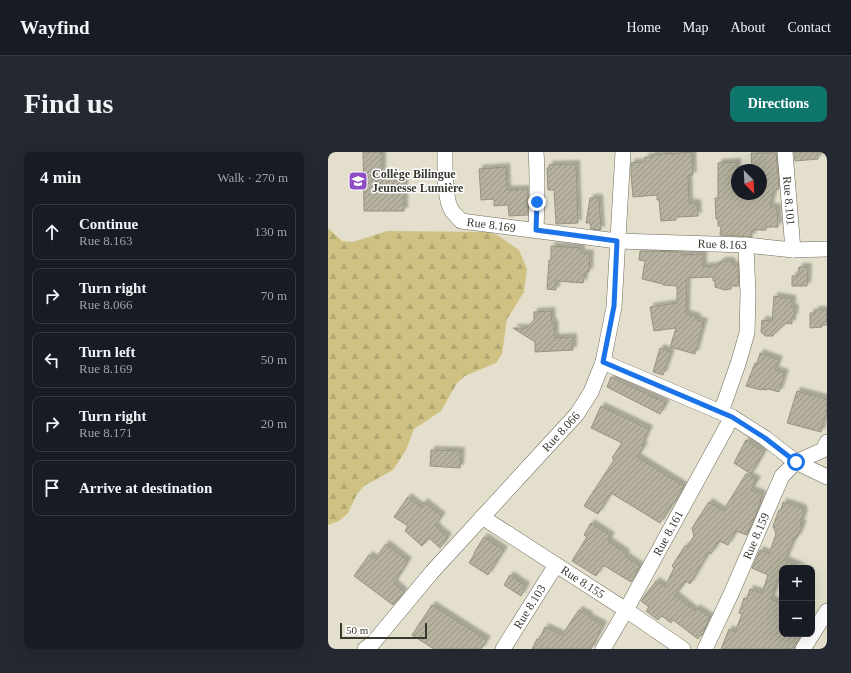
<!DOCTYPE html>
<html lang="en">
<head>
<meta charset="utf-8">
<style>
  body { margin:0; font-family:Georgia,serif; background:#242831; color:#f1f3f6 }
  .controls { position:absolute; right:12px; bottom:12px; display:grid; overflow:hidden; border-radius:8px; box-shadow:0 4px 16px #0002 }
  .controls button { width:36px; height:36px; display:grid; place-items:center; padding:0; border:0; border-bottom:1px solid #363941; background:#171b24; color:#f1f3f6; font:20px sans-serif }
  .compass { position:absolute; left:403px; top:12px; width:36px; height:36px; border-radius:50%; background:#171b24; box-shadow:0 4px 16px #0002; rotate:156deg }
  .scale { position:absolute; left:12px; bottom:10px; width:87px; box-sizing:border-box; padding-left:4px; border:2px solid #393730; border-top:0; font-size:11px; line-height:14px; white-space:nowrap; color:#393730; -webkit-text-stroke:3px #fff; paint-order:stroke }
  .stop { position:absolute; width:12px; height:12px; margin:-9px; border:3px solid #1a73e8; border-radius:50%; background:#fff }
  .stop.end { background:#1a73e8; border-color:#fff; box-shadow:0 1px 4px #0008 }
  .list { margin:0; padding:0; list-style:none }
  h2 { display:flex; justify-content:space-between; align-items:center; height:52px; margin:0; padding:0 16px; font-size:17px }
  h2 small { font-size:13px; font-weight:400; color:#9ea1a6 }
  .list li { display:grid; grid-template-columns:26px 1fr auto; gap:12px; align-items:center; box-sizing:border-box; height:56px; margin:0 8px 8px; padding:0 8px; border:1px solid #363941; border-radius:8px }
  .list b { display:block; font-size:15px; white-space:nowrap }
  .list p { margin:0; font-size:13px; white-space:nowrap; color:#9ea1a6 }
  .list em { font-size:13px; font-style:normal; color:#9ea1a6 }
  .icon { flex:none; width:22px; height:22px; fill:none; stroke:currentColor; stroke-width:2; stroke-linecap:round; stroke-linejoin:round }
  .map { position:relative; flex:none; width:499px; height:497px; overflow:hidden; border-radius:8px }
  header { display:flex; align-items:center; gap:24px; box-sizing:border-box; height:56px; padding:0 20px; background:#171b24; border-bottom:1px solid #363941 }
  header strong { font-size:19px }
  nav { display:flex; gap:22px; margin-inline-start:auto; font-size:14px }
  .intro { display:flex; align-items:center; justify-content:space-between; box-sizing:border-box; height:96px; padding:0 24px }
  h1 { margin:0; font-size:28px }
  .button { padding:10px 18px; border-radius:8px; background:#0f766e; color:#fff; font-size:14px; font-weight:700 }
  main { display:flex; gap:24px; padding:0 24px }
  aside { flex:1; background:#171b24; border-radius:8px; box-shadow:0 4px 16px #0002 }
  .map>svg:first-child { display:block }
  .forest { fill:url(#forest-firs) }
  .building { fill:url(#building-hatch); stroke:#979381; filter:url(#shadow) }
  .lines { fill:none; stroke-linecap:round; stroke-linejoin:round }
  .minor-casing { stroke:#6f6b5a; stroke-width:16 }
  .minor { stroke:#fff; stroke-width:15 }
  .route { stroke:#1a73e8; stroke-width:5 }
  .labels { text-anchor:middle; stroke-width:3; stroke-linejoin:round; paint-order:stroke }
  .poi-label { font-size:12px; font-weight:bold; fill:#393730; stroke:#fff; text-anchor:start }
  .street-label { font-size:12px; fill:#393730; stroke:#fff }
</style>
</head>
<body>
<header>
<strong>Wayfind</strong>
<nav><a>Home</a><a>Map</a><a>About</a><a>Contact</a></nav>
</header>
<div class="intro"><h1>Find us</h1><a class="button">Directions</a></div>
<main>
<aside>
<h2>4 min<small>Walk · 270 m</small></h2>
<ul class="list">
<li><svg class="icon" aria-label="ahead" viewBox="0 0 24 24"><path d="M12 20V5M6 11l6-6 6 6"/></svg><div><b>Continue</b><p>Rue 8.163</p></div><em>130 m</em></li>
<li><svg class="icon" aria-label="right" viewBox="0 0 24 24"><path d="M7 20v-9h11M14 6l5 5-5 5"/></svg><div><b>Turn right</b><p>Rue 8.066</p></div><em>70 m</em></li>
<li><svg class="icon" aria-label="left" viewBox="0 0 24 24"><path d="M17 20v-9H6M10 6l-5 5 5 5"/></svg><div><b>Turn left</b><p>Rue 8.169</p></div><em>50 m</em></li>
<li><svg class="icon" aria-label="right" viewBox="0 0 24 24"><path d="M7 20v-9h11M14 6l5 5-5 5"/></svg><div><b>Turn right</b><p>Rue 8.171</p></div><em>20 m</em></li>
<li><svg class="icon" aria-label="arrive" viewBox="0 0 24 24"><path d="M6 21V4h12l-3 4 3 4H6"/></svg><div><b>Arrive at destination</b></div></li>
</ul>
</aside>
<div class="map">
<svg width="499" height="497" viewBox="0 0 499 497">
  <defs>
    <pattern id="forest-firs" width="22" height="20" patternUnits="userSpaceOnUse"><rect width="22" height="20" fill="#cfc182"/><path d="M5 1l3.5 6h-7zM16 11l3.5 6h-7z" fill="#b2a671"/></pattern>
    <pattern id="building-hatch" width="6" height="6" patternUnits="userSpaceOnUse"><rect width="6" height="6" fill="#b6b29f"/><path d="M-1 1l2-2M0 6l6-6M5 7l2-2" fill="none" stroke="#959282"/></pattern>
    <filter id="shadow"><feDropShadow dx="3.5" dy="-3.5" stdDeviation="1" flood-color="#0004"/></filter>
  </defs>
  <rect width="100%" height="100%" fill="#e3dfcc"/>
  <path class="forest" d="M0,76L14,89L25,90L59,79L160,80L171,84L191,98L199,117L196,140L179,167L174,202L168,211L137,224L129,231L113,259L86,277L78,298L65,318L36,334L29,342L20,361L11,369L0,373Z"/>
  <g class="building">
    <path d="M35,0H54V26H76V59H36Z"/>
    <path d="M364,0L365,23L360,24L361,51H369L370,64L348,65V68L333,69L331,48H329V43L305,45L303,22V11L317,10V5H325L324,3Z"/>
    <path d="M466,0H490V7L467,9Z"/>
    <path d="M423,1H448L451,37L446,38L442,55H449L450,75H438V78H424V85L392,83L393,74H390V67H388L387,46H390V11L409,10V42H433V18H424Z"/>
    <path d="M248,12L250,71L228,72L226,38H220L219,16H221V13Z"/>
    <path d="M178,15L179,38L200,37V63L181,64L180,53L166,54V47L153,48L151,17Z"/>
    <path d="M262,46H271L273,78L263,77L262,71H258Z"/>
    <path d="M223,94L253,96V101L262,102L261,120H257L255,131L228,129V138L219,137L221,108H223Z"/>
    <path d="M312,99L354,100V103L375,102V115L387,114L394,109H402L404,111L406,114H410L411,134H403V137L397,138L387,135V129H385V125L359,126L358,162L369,165V168L376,170L367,202L342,195L348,176L326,179L322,155L349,151V134L335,133V132L314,127L317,109L311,108Z"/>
    <path d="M471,115H480L479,134H464V124H470Z"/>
    <path d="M446,144L464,147V156H467L466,165H464V172L458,171L446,182L445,184H437L433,180L434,168L444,169Z"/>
    <path d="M487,158H499V173H494V175L482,176V161H487Z"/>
    <path d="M223,159L224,171H226L227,186L245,185V198L207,200V190L185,176H199L206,168V160Z"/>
    <path d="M332,196L343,200L335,223L325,220Z"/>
    <path d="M432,201L451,208L447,218L457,221L451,240L440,237L438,238L434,237L433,238L418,234L427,211L429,212Z"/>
    <path d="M283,225L338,251L332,262L279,235Z"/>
    <path d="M469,239L499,247V258L493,280L459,271Z"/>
    <path d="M273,254L321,277L314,293L316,294L309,305L356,334L347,350H346L332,371L283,341L270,362L256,354L286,308L284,306L294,291L263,276Z"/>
    <path d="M418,288L436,300L423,322L406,311Z"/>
    <path d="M103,298L133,299L132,316L102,314Z"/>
    <path d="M418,322L429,328L423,338L434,342L432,352L419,383L408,379L400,393L391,389L383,402L381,400L362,432L358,429L347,443L367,459L368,456L382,465L374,483H373L370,487L345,468L343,471L334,464L330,468L318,459L321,455L313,449L328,429L337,435L346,416L344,414L357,394L359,395L366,384L364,376L381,350L395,359Z"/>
    <path d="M80,345L93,355L96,350L114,364L107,373L110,376H109L120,385L112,396L101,386L94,394L77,379L80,374L66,365Z"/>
    <path d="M455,350L474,356L476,361L472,372H475L469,386L467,385L457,408L475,416H454V422L448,433L443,447L454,452V482H474L467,492L466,497H393L401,477L407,480L414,462L411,461L416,446L419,447L422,437L434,441L440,423L424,416L432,398L441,402L448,382L445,374L451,358H453Z"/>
    <path d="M263,371L283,384L280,389L298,401L297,404L312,414L303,430L275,413L268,424L244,409L259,385L256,383Z"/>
    <path d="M156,385L176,398L160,423L141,411L147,401H146Z"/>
    <path d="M58,392L80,409L66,431L76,440L65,453L26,424L41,403L47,407Z"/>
    <path d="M182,423L198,434L193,444L176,433Z"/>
    <path d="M104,453L159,488L153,497H106L84,483Z"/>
    <path d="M251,458L261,463L260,465L275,473L263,497H204L209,487L211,488L217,475L234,483Z"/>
  </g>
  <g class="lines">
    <g class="minor-casing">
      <g id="minor">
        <path id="s1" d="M117,0C117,15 116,47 124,59C127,63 131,66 133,69L289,89L418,93L465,98L499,97"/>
        <path id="s2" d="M457,0L465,98"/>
        <path d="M208,78C209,52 210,26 208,0"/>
        <path d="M275,210L404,265L437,286L468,310L499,325"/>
        <path d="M393,260L410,212L419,181L420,142L418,93"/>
        <path id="s3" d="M154,365L298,458L355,497"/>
        <path id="s4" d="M37,497L45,491L104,420L249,262L263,240L275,210L286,155L295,0"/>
        <path id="s5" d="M175,497L228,413"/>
        <path id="s6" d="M275,497L298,458L404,265"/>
        <path id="s7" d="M377,497L403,442L454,324L468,310L495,298L499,290"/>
        <path d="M475,497L499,459"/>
      </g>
    </g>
    <use href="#minor" class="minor"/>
  </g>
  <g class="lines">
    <path class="route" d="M209,50L208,78L289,89L286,154L275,210L404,265L437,286L468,310"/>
  </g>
  <defs>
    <g id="school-square" transform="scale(1)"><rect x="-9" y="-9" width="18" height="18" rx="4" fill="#8e4dc2" stroke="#fff"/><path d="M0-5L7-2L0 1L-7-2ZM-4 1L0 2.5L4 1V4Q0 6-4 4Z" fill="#fff"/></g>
  </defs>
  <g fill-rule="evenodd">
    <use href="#school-square" x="30" y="29"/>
  </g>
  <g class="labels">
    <g class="poi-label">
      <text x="44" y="26">Collège Bilingue<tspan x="44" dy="14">Jeunesse Lumière</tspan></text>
    </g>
    <g class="street-label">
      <text dy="4" stroke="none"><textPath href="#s2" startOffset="49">Rue 8.101</textPath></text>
      <text dy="4" stroke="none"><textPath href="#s1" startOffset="104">Rue 8.169</textPath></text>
      <text dy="4" stroke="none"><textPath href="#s1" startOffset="336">Rue 8.163</textPath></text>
      <text dy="4" stroke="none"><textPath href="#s4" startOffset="293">Rue 8.066</textPath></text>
      <text dy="4" stroke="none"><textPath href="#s6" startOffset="133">Rue 8.161</textPath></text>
      <text dy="4" stroke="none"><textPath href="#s7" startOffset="124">Rue 8.159</textPath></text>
      <text dy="4" stroke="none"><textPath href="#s3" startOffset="120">Rue 8.155</textPath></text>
      <text dy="4" stroke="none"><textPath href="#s5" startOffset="50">Rue 8.103</textPath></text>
    </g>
  </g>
</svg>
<div class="controls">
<button>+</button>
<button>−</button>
</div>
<svg class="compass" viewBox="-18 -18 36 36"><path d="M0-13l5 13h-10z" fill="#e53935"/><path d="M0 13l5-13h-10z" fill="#9ea1a6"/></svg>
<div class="scale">50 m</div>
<div class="stop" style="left:468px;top:310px"></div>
<div class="stop end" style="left:209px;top:50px"></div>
</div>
</main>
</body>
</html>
